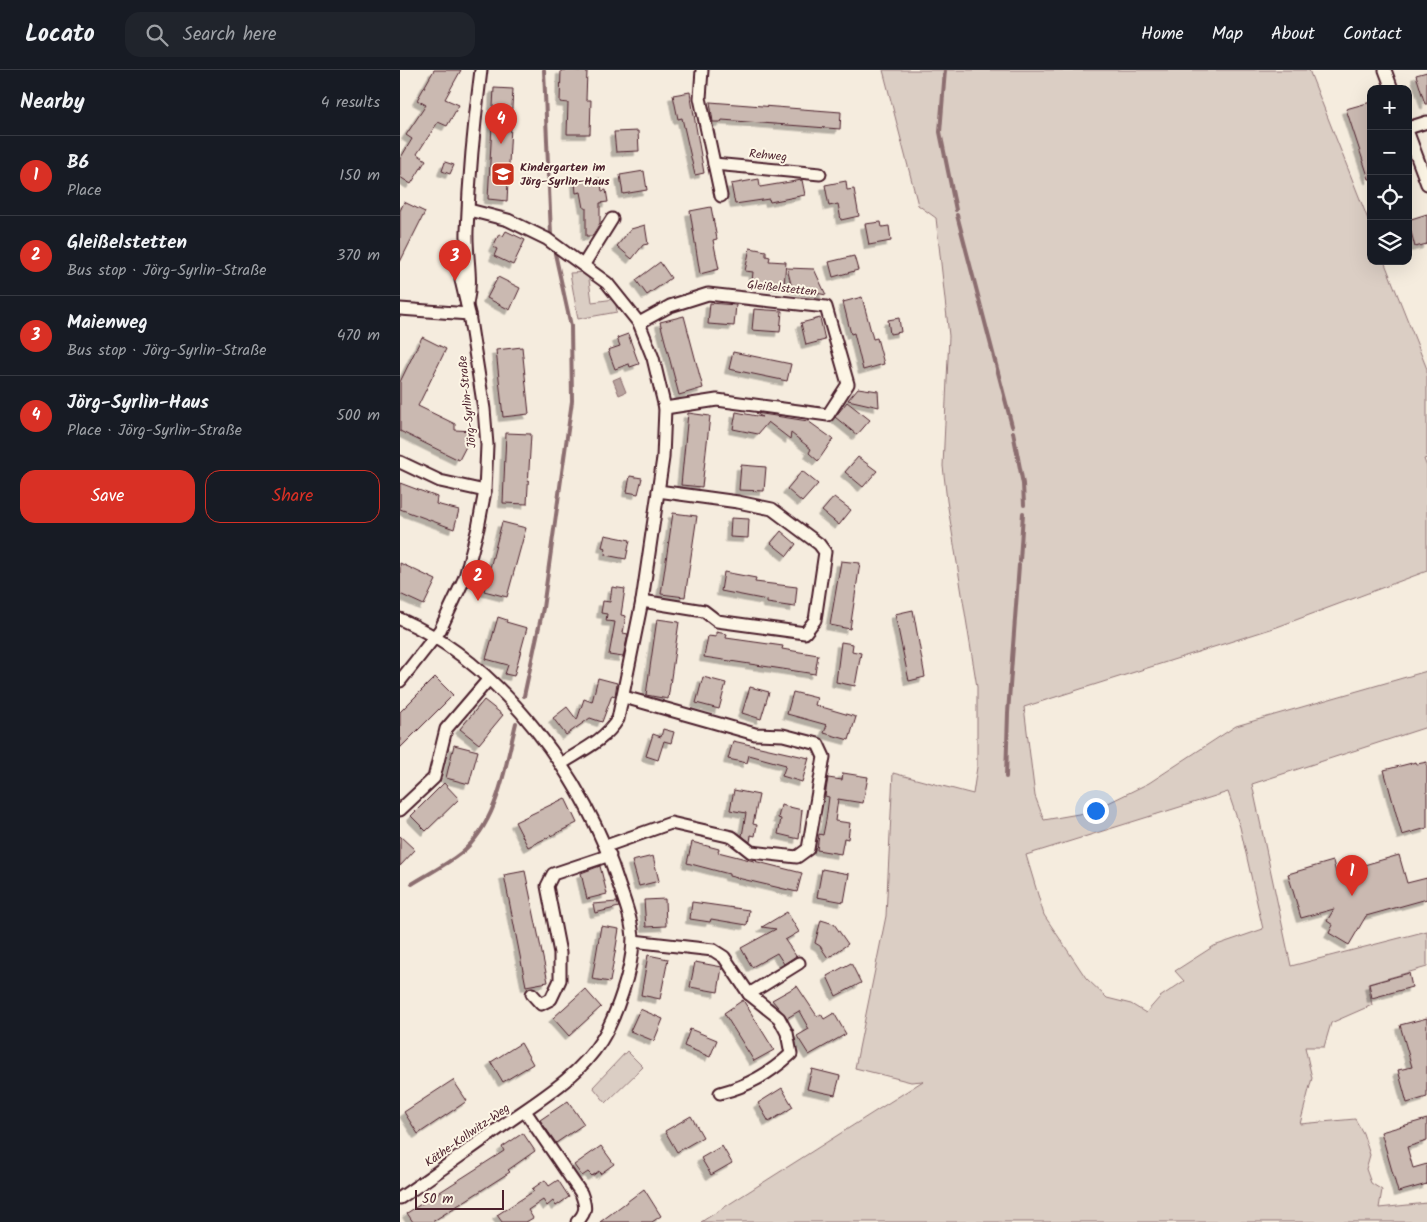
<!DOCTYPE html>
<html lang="en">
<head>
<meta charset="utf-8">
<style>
  body { margin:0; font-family:Kalam,sans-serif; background:#20242c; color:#f1f3f6 }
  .controls { position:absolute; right:15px; top:15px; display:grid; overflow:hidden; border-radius:10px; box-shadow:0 5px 20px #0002 }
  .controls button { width:45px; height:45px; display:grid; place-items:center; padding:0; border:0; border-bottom:1px solid #363941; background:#171b24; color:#f1f3f6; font:25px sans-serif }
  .scale { position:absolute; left:15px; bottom:12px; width:89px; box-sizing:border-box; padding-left:5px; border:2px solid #4a1f2b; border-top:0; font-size:14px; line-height:18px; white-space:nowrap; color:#4a1f2b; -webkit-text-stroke:4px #fcf5e5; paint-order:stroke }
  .you { position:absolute; left:695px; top:740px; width:18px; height:18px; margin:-12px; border:4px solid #fff; border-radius:50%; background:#1a73e8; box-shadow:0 0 0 8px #1a73e833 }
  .badge { display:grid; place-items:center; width:32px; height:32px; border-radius:50%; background:#d93025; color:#fff; font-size:16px; font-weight:700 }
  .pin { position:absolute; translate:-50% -41px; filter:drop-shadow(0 1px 2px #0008) }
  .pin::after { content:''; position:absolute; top:26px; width:18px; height:15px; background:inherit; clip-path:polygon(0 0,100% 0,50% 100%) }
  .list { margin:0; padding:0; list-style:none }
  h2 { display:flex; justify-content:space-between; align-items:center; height:65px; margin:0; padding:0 20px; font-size:21px }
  h2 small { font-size:16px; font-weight:400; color:#9ea1a6 }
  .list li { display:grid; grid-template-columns:32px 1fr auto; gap:15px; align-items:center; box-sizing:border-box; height:80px; padding:0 20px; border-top:1px solid #363941 }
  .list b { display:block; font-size:19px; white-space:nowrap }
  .list p { margin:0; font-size:16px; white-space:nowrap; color:#9ea1a6 }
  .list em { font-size:16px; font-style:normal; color:#9ea1a6 }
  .actions { display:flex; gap:10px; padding:15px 20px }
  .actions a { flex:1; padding:11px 0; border:1px solid #d93025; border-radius:15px; text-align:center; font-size:18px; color:#d93025 }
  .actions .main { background:#d93025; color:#fff }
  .icon { flex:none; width:28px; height:28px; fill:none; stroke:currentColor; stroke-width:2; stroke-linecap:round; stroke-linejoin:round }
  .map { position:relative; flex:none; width:1027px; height:1152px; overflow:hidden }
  header { display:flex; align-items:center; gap:30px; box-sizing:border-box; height:70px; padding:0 25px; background:#171b24; border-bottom:1px solid #363941 }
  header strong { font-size:24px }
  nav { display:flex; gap:28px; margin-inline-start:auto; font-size:18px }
  .search { width:350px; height:45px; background:#20242c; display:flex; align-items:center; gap:12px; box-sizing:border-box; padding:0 18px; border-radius:15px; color:#9ea1a6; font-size:19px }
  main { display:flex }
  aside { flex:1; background:#171b24 }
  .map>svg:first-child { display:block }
  .green { fill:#dbcec4; stroke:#927678; fill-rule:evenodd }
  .water { fill:#b8a39e; stroke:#8c6e70 }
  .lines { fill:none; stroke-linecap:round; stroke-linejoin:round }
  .stream { stroke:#8c6e70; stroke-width:4 }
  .building { fill:#cab9b1; stroke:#4a1f2b; filter:url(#shadow) }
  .minor-casing { stroke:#4a1f2b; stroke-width:15 }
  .minor { stroke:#fcf5e5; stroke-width:11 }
  .labels { text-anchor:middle; stroke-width:4; stroke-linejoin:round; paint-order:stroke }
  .street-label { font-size:12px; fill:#4a1f2b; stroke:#fcf5e5 }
  .poi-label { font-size:12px; font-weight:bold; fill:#4a1f2b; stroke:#fcf5e5; text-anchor:start }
</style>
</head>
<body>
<header>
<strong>Locato</strong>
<div class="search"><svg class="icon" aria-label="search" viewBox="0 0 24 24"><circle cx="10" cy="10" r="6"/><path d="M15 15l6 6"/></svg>Search here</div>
<nav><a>Home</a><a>Map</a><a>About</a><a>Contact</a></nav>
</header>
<main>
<aside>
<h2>Nearby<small>4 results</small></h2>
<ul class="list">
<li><span class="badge">1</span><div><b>B6</b><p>Place</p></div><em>150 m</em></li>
<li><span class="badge">2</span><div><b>Gleißelstetten</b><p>Bus stop · Jörg-Syrlin-Straße</p></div><em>370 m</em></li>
<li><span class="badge">3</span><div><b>Maienweg</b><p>Bus stop · Jörg-Syrlin-Straße</p></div><em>470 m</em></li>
<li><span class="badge">4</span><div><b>Jörg-Syrlin-Haus</b><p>Place · Jörg-Syrlin-Straße</p></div><em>500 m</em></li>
</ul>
<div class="actions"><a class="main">Save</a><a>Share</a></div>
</aside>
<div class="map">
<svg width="1027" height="1152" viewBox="0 0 1027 1152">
  <defs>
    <filter id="shadow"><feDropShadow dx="-4.5" dy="4.5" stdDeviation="0" flood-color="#0004"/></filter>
  </defs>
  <rect width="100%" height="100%" fill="#f5ecde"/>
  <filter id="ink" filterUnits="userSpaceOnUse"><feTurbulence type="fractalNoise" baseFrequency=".02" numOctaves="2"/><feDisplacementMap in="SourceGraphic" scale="10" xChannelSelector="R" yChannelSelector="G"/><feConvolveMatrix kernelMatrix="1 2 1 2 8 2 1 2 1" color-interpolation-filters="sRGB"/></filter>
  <g filter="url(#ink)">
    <g class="green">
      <path d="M483,0H909L971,157V191H984L1027,299V388L1024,389L1027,397V501L877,557L624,637L635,726L644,750L690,742L749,713L836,656L1027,601V657L852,714L891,896L1027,861V897L968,914L972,935L931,953L924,977H905L912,1008L900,1054L955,1049L963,1063L970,1085L966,1099L971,1113L982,1120L979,1138L1027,1133V1152H301L523,1011L511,1012L455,998L486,846L493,703L573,724L577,697V617L547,431L543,396L549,266L536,148L518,135ZM828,722L840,757L863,859L814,876L775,901L784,911L760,927L746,943L731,934L707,928L686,908L644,845L626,785Z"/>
      <path d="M188,202L192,232L215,229L217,242L178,249L170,203Z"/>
      <path d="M227,981L243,997L206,1033L193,1017Z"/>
    </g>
    <path class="water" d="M220,307L226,322L219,325L213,310Z"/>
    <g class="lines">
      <g class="stream">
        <path d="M144,0L151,165"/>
        <path d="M545,0L540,62L556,140"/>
        <path d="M557,145L612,356"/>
        <path d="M613,362L623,414L624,435"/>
        <path d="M620,491L623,443"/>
        <path d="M124,626L143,538L172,331L171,256L154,179"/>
        <path d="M606,707L608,643L619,495"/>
        <path d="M12,814C28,804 46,795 61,783C98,753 105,697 116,653"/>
      </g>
    </g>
    <g class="building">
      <path d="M34,0H61L45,29L59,35L47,56L38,52L17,84L26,90L11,114L0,107V89L12,69L6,65L26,35L17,30Z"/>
      <path d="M161,0L187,1L186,30H191L190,64H167L168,33L160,32Z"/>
      <path d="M1027,2V34H1025L1016,5Z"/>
      <path d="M94,18L113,19L107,131L88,129Z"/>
      <path d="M290,22L304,103L295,105L282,48L278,49L273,25Z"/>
      <path d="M310,32L441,42L440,59L322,50L321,52H313Z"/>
      <path d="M971,32V109H969L946,39Z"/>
      <path d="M238,61L239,81L216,82L214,62Z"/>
      <path d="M45,92L54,95L50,104L42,101Z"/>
      <path d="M244,101L247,120L223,124L220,105Z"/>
      <path d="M200,108L202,121L206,120L208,132L200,133V153L192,166H186V138H184L181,122L176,123L175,111Z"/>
      <path d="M359,109L360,117L402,110L405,125L370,132L369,129L335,134L331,114Z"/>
      <path d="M446,111L447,120L454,119L459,146L441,150L438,134L429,136L425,115Z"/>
      <path d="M4,132L25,142L0,192V141Z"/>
      <path d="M311,137L317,169L313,170L319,199L300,204L290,141Z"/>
      <path d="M1027,144V174L1015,177L1008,150Z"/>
      <path d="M481,152L482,157L489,156L491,171L469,175L465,154Z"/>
      <path d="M245,155L248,174L243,175L232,189L217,176L231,159Z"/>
      <path d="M106,161L125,170L113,195L94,186L97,179L93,177L99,164L103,166Z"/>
      <path d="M350,178L366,181V186L370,187L369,191L386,192L384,216L352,212L353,202L345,201Z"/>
      <path d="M454,186L458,200L433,207L429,192Z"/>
      <path d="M260,192L271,208L247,225L236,210Z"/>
      <path d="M387,198L414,199L426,225L392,218Z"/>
      <path d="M98,207L120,218L110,240L87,228Z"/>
      <path d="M462,227L473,269L477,268L484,294L463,300L454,263L451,264L443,232Z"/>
      <path d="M310,233L336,235L334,256L308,254Z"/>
      <path d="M354,239L382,241L380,262L352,260Z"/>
      <path d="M284,246L303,318L279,325L260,252Z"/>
      <path d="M420,248L425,270L406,275L401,253Z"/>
      <path d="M499,248L501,262L490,264L488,250Z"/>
      <path d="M228,264L239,294L230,297L229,294L215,299L208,280L220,276L217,268Z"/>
      <path d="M22,267L46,279L18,336L55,354V360L74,361L59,390L0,361V312Z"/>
      <path d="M122,277L129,344L103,347L96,280Z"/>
      <path d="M333,282L391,294L387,311L329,299Z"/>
      <path d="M458,318L478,321L479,337L448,330Z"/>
      <path d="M447,332L470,350L457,365L435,347Z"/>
      <path d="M336,342L362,347L356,343L408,351L433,369L418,391L409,383L411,379L391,363L390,369L368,352L358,364L333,359Z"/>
      <path d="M288,343L310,346L302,417L281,415Z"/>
      <path d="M106,363L131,364L127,434L103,433Z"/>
      <path d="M458,387L477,401L463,417L445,402Z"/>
      <path d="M341,395L366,397L364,421L339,420Z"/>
      <path d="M402,401L418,414L402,432L387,419Z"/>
      <path d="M230,406L242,408L238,424L227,422Z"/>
      <path d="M0,413L37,427L36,434L59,440L54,459L0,439Z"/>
      <path d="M434,427L451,440L439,455L422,441Z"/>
      <path d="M273,443L297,446L285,527L261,524Z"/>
      <path d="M331,448L349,449L348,468L330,467Z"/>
      <path d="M102,452L126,458L107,527L84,521Z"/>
      <path d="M381,461L396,474L387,486L371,473Z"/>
      <path d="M205,465L230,470L226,489L205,485L206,478L202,477Z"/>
      <path d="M441,491L460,493L450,559L430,555Z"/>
      <path d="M0,493L36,510L24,535L0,524Z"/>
      <path d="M324,502L356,508L355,512L397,517L395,537L367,533V530L321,521Z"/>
      <path d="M212,517L225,519L221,545L226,546L223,563L228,564L223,587L209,585L215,552L206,551L207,544L201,543L203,531L210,532Z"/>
      <path d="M513,540L525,607L509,611L495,544Z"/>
      <path d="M98,547L107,550L106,552L127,558L114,606L105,604L108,595L86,589Z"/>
      <path d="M257,549L279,552L268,629L246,625Z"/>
      <path d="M316,562L327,564L326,568L383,576L382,579L418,585L415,604L304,587L308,566L316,567Z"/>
      <path d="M441,572L453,574L452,581L461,583L455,616L436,612Z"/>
      <path d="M35,607L53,625L0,678V642Z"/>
      <path d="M303,607L326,613L319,639L296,633Z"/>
      <path d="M198,608L217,613L215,626L212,625L202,652L190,648L166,665L153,648L167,637L177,650L184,629L192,632Z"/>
      <path d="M350,617L369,622L361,649L342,643Z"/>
      <path d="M393,622L417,628L415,635L456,647L449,670L424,663L427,655L387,644Z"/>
      <path d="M84,630L103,645L79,674L60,659Z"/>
      <path d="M263,659L274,662L271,673L264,671L258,690L246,686L253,664L261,667Z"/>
      <path d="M333,671L409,688L402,712L382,706L386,695L349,685L347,693L328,689Z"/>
      <path d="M54,675L78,681L69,714L46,708Z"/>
      <path d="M1016,692L1017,694L1027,692V758L1002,765L984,700Z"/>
      <path d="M443,703L468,707L463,733L438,729L435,751L450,753L448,769L444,768L441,784L417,780L419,764L423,765L426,750L429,727L425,726L428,708L442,710Z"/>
      <path d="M44,713L59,729L26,761L11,746Z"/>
      <path d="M334,720L359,725L353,754L357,755L355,766L351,765L350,772L342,766L346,743L330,740Z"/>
      <path d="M165,728L177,753L128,777L115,752Z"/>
      <path d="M381,735L402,740L399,769L378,764L381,749L378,748Z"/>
      <path d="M0,766L15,780L0,796Z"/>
      <path d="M292,772L319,779L318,782L402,803L397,822L329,806V804L287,793Z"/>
      <path d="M999,785L1007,813L1027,808V829L966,846L949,875L929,863L933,855L927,851L934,839L901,848L888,804L933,791L936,803Z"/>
      <path d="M253,786L259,811L239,816L232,791Z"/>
      <path d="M200,796L207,824L187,829L181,803Z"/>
      <path d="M422,799L449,804L444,832L417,827Z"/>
      <path d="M125,801L148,912L126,916L104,805Z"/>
      <path d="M265,829L266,856L246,857L244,830Z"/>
      <path d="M217,832L219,837L195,843L193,834Z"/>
      <path d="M292,832L349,840L347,855L311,849L310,852L290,849Z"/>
      <path d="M387,842L399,862L385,870L396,886L384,894L377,883L352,897L341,878L376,859L362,857Z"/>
      <path d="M421,850L434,854L448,874L428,888L420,876L415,873Z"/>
      <path d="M201,856L219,859L210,912L192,909Z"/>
      <path d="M248,885L268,889L260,929L241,925Z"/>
      <path d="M295,892L322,897L318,922L290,917Z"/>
      <path d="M451,893L461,913L436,926L427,906Z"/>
      <path d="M1009,903L1012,917L972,928L969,914Z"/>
      <path d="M397,916L417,946L421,944L424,949L434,943L446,964L409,985L397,966L409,959L399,941L387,948L372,930Z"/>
      <path d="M185,919L201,937L169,966L153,948Z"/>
      <path d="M343,930L374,980L354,991L324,943Z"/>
      <path d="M240,939L263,949L254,971L230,961Z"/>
      <path d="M1027,948V1027L1007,1033L998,1000L1012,997L1000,955Z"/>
      <path d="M290,959L317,970L310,987L284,976Z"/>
      <path d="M121,973L133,994L103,1012L91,992Z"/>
      <path d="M412,999L440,1006L435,1025L407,1019Z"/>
      <path d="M53,1010L67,1031L18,1064L4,1042Z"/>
      <path d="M382,1018L393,1037L369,1052L358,1033Z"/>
      <path d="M168,1031L184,1054L156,1073L140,1050Z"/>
      <path d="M291,1046L303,1067L277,1082L265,1061Z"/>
      <path d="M1027,1049V1071L1007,1077L1013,1098L1027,1094V1114L998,1122L981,1062Z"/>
      <path d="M123,1063L135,1081L108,1100L110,1102L32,1152H13L7,1143L104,1081L102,1077Z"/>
      <path d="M201,1076L214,1094L200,1104L199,1101L192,1106L188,1102L182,1106L174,1095Z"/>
      <path d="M322,1076L332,1093L311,1105L301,1088Z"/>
      <path d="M145,1110L149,1116L158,1110L169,1127L156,1136L153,1131L147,1136L143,1130L128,1140L133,1148L126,1152H102L97,1145L134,1121L132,1119Z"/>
      <path d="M244,1119L261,1146L252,1152H200Z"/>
    </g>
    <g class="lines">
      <g class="minor-casing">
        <g id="minor">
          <path d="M302,0L300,28L321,126"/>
          <path d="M985,0L992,19"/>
          <path d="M1008,58L1027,52"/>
          <path d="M1008,63L1027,114"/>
          <path d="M314,94L420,104"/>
          <path d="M69,140L108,150L147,169L207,213L239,253L253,288L265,338L263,388L242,531L218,649C205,670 183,680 162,693"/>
          <path d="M184,194L212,149"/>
          <path d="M67,234C73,209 66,186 67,161C69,107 74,53 81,0"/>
          <path d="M0,239L69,244"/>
          <path d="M239,253L270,236L308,224L426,237L448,314L428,345L317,330L265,338"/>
          <path d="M0,392L40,411L85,421"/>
          <path d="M242,531L304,541L317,551L405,563L415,550L425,482L419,474L372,439L338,432L258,421"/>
          <path d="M0,549C102,594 187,711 219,815C225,832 233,853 233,871C232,900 216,947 201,971C178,1007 142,1028 108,1052C72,1077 37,1103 0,1128"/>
          <path d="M0,611L40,560L65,507L78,458L85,421L87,375L84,339L69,244L61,210L66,186"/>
          <path d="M0,740L34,708L46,659L88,610"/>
          <path d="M206,776L271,753L332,767L351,782L397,787L408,779L424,687L418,674L383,665L355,664L224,627"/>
          <path d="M233,871L313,880L324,887L349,924L379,948L387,963L391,984C369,1004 348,1016 320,1023"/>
          <path d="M132,924L141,934L151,929L160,910V883L147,816L153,804L210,785"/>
          <path d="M349,924L399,893"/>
          <path d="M125,1041L181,1123C186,1136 187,1142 177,1152"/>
        </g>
      </g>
      <use href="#minor" class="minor"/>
    </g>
  </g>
  <defs>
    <g id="school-square" transform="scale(1.25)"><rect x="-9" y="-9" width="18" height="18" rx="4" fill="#c8321e" stroke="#fcf5e5"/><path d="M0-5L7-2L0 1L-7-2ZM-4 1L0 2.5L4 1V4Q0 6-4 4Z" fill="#fff"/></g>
  </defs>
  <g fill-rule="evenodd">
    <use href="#school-square" x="103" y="104"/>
  </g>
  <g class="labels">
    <g class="street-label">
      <text transform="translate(368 85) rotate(5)" y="4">Rehweg</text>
      <text transform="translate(382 218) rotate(6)" y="4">Gleißelstetten</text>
      <text transform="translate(67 332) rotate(-96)" y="4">Jörg-Syrlin-Straße</text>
      <text transform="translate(67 1065) rotate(-35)" y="4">Käthe-Kollwitz-Weg</text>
    </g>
    <g class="poi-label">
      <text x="120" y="101">Kindergarten im<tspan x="120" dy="14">Jörg-Syrlin-Haus</tspan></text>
    </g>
  </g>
</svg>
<div class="controls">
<button>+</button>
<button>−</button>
<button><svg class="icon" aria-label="locate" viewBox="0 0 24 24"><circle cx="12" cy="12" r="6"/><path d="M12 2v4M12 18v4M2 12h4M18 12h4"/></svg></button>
<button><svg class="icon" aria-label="layers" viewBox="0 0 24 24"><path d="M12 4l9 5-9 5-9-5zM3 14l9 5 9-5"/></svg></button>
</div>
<div class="scale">50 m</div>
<div class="you"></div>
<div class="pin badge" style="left:952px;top:826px">1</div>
<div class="pin badge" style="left:78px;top:531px">2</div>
<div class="pin badge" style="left:55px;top:211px">3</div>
<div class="pin badge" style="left:101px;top:74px">4</div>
</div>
</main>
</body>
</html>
